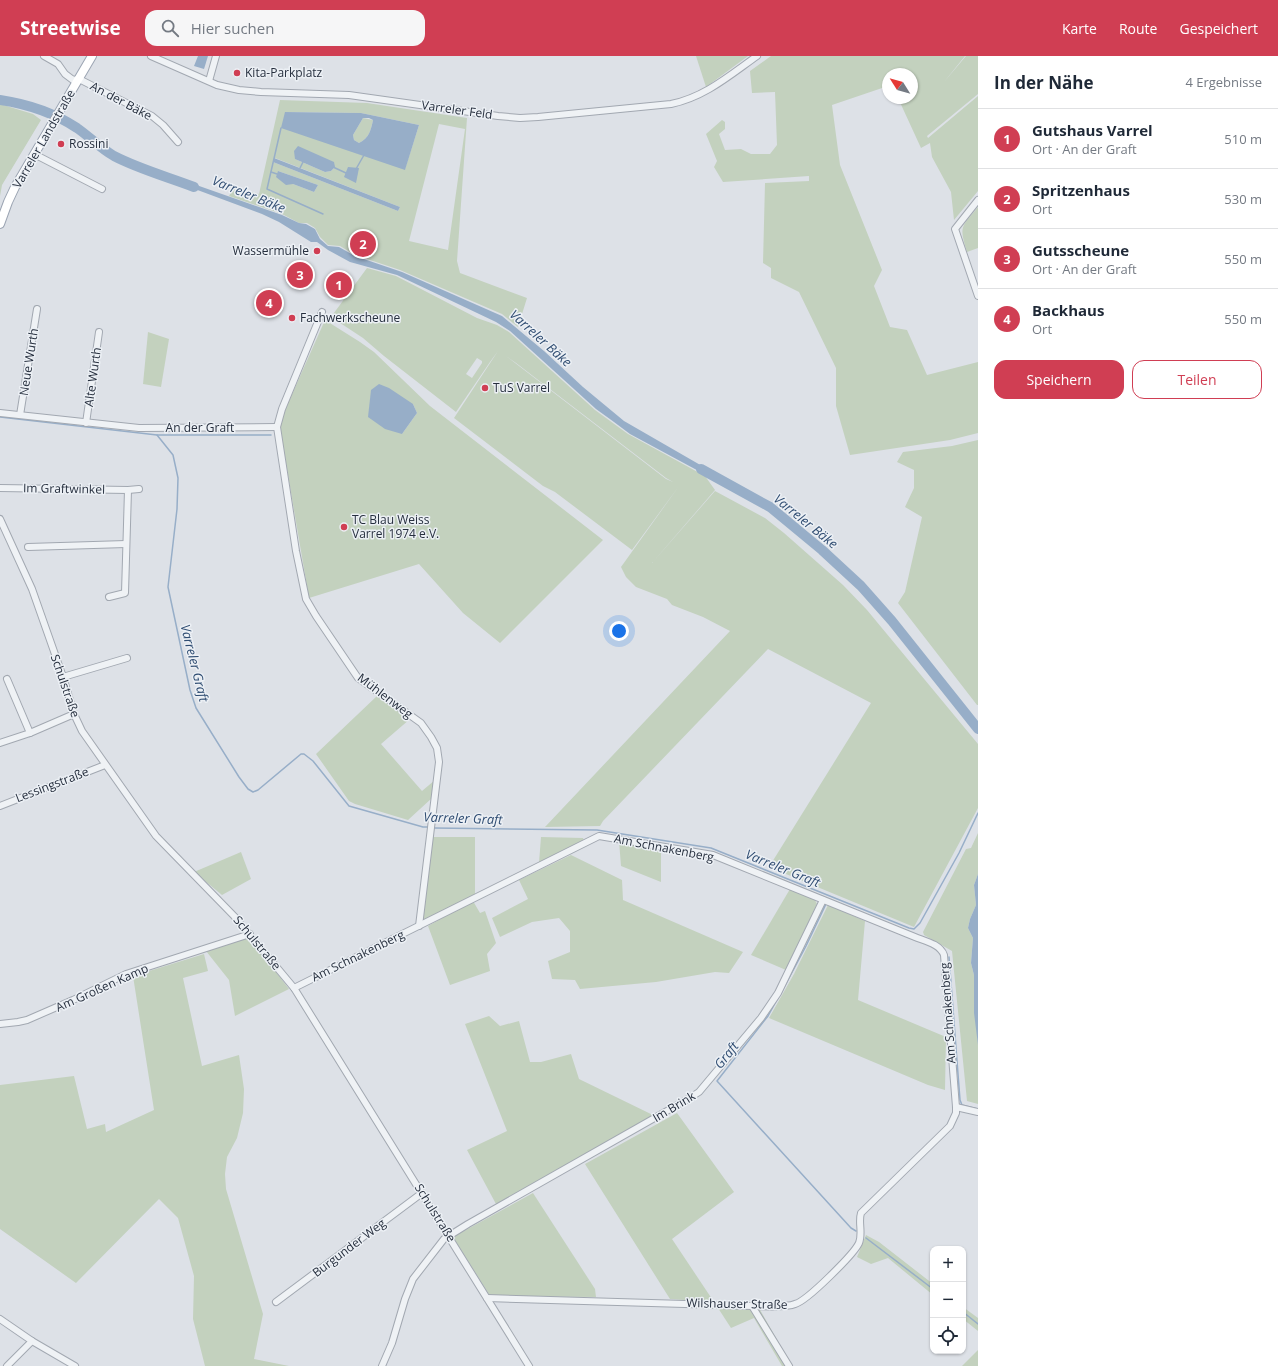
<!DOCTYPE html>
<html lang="de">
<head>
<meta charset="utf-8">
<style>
  body { margin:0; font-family:"Open Sans",sans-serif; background:#f6f6f7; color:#1f2937 }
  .controls { position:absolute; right:12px; bottom:12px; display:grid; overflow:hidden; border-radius:8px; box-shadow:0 1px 3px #0004 }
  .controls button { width:36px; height:36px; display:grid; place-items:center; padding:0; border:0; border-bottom:1px solid #e0e1e3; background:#fff; color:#1f2937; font:20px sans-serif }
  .compass { position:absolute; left:882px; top:12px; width:36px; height:36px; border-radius:50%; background:#fff; box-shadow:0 1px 3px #0004; rotate:307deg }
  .you { position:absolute; left:619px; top:575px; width:14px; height:14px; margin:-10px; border:3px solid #fff; border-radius:50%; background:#1a73e8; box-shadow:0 0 0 6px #1a73e833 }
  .badge { display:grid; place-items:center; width:26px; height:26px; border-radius:50%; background:#d03e53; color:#fff; font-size:13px; font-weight:700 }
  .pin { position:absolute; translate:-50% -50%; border:2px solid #fff; box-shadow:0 1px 4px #0006 }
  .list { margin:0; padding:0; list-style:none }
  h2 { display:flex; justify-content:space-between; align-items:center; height:52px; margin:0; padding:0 16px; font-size:17px }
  h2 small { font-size:13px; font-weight:400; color:#747a83 }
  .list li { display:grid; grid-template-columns:26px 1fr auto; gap:12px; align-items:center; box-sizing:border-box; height:60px; padding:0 16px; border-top:1px solid #e0e1e3 }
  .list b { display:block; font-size:15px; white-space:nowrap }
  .list p { margin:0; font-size:13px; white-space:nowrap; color:#747a83 }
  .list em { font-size:13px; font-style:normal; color:#747a83 }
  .actions { display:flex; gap:8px; padding:12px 16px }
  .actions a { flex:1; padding:9px 0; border:1px solid #d03e53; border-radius:12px; text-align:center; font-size:14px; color:#d03e53 }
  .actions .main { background:#d03e53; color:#fff }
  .icon { flex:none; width:22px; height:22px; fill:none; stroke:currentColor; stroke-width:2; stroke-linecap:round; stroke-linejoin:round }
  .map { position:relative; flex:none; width:978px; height:1310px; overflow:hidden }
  header { display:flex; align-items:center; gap:24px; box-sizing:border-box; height:56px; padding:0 20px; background:#d03e53; color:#fff }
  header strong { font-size:19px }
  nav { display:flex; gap:22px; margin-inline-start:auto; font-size:14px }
  .search { width:280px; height:36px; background:#f6f6f7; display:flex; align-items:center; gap:10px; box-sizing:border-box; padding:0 14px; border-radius:12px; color:#747a83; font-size:15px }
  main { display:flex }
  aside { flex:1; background:#fff }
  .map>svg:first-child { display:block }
  .green { fill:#c3d1be; fill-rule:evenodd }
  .water { fill:#97aec8; fill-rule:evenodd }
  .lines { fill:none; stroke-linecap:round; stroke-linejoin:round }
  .stream { stroke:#97aec8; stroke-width:1.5 }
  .river { stroke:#97aec8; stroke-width:10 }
  .minor-casing { stroke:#a2a8b1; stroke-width:8 }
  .major-casing { stroke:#9ca5b3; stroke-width:10 }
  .minor { stroke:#eff2f5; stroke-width:6 }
  .major { stroke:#fff; stroke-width:8 }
  .poi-dot { fill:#d03e53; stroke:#ecf0f5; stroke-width:1.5 }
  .labels { text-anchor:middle; stroke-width:3; stroke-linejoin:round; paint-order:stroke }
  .poi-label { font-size:12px; fill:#262f3e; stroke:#ecf0f5; text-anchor:start }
  .street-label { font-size:12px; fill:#262f3e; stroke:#ecf0f5 }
  .water-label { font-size:13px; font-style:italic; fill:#304d72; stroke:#ecf0f5 }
</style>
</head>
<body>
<header>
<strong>Streetwise</strong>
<div class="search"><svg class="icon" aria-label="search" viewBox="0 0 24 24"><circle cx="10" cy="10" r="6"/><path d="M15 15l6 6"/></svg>Hier suchen</div>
<nav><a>Karte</a><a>Route</a><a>Gespeichert</a></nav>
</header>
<main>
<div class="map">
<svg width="978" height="1310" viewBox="0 0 978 1310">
  <rect width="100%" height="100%" fill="#dde1e7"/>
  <g class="green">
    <path d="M696,0H748L706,31Z"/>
    <path d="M771,0H965L944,26L966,0H978V38L927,80L928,82L978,40V135L954,164L951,136L932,101L930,87L921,92L898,42H912V18H888V30L832,49L840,109L882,214L874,230L890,271L907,274L927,319L978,306V377L950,384L850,399L836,350V312L799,236L771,222V212L763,207L765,127L809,125V120L723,126L714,111L717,105L706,78L722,64L725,66V73L719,78L725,94L741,93L751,98H770L777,89L775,36L752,37L750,15Z"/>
    <path d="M280,44L367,47L467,62L457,205L460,217L527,242L518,271L502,258L400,214L355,199L340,190L328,189L320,181L315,172L307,167H299L282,158L229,140L234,131L259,138ZM285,56L361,57L419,69L405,113L357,97ZM439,68L465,73L448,194L409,185ZM275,102L400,151L398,155L273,106ZM295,103L335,111L331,115L325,116ZM278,115L318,129L314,136L293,128Z"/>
    <path d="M0,48L33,58L41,64L2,129L0,140Z"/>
    <path d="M363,62L373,64C371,74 369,82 359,87L354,84L353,79Z"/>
    <path d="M978,151V192L967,196C959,169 961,172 978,151Z"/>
    <path d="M367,212L396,220L477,262L497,269L509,276L595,354L628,378L705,420L715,434L652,507L715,435L765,462L784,477L843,529L867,554L978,688V752L914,871L769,811L871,647L768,593L603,765L600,770L545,771L730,575L703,561L672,549L667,543L636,531L626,521L621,511L679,430L632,494L555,436L543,430L454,362L498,295L490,306L456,356L384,300L363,282L331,261ZM506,300L516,307L666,422L673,426L666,423ZM477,302L482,305V307L472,322L466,318Z"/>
    <path d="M325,264L360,286L374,296L430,350L603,484L500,587L463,557L419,508L309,542L280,372L285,354ZM413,348L417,357L402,378Z"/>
    <path d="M148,276L169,283L161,331L143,328Z"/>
    <path d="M978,384V649H977L898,547L905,536L922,461L905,451L914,432V414L897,406L903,396L952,390Z"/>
    <path d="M377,640L410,663L381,688L422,735L435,724L432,742L408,764L355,748L349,745L316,698Z"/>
    <path d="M978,777V818L974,829L976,849L970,863L968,872L973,882L971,907L974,919L978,989V1048L967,1045L952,895L924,879L923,876L966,793L971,792Z"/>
    <path d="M433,781H475V838L421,866Z"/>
    <path d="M541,781L583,782L584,785L539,807Z"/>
    <path d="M619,785L661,793V826L621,810Z"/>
    <path d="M241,796L251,823L222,839L194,816Z"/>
    <path d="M571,799L622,824L623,844L743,896L729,917L715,916L656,926L580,933L575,924L552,923L548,905L570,896V875L559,862L532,866L500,881L492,862L528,843L519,824Z"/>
    <path d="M790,833L814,842L817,848L786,914L751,899Z"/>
    <path d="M473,845L480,857L485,855L496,887L487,898L490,915L450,929L428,870Z"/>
    <path d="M828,849L865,865L858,944L946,981L945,1034L928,1029L769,962L794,918Z"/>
    <path d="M249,881L289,933L235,960L229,924L206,895Z"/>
    <path d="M204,898L208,915L183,922L202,1010L239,999L244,1033L243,1057L237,1082L227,1101L225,1118L226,1133L263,1258L254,1303L289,1310H205L193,1263L194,1220L178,1162L159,1143L76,1227L0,1173V1029L74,1020L87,1073L105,1068L106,1076L154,1054L133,920Z"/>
    <path d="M489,960L500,970L519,965L530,1006H541L571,998L579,1023L655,1060L496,1148L467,1094L507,1075L465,968Z"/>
    <path d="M677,1057L734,1136L672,1183L714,1246L670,1243L585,1108Z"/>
    <path d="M533,1137L595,1233L596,1241L490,1240L453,1181Z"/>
    <path d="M866,1179L879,1186L933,1228V1239L888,1202L871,1208L857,1201Z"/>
    <path d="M963,1251L978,1262V1275L963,1263Z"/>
    <path d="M718,1252H759L792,1310H782L754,1262L731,1272Z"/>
    <path d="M978,1294V1310H962Z"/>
  </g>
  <g class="water">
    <path d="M198,0H208L204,13L194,10Z"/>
    <path d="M285,56L361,57L419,69L405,114L281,72ZM363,62H369L373,64C371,74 369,82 359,87L354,84L353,79Z"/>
    <path d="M298,90L334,106L335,111L331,115L325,116L295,103L294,95Z"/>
    <path d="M274,102L400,151L398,155L273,106Z"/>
    <path d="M348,111L359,112L356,127L344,121Z"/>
    <path d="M278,115L318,129L314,136L293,128L286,129L276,121Z"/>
    <path d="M185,125L282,159L299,167L306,168L315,173L320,183L328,190L339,191L355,200L402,216L502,260L544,295L583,331L624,365L709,414L712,419H706L630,378L614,366L596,353L510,275L496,266L397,219L350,206L328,194L317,186H311L279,166L262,158L184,129L181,126Z"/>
    <path d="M379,328L389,332L413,348L417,357L402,378L385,373L368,361L371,334Z"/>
    <path d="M978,818V989L974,957V919L971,907L973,882L968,872L970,863L976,849L974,829Z"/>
  </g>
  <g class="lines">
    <g class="stream">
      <path d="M281,72L267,133L323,158"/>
      <path d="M333,111L346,117"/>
      <path d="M300,112L303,106"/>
      <path d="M356,113L364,99"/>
      <path d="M271,116L277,118"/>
      <path d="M0,361L157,379L173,399L178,422L177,453L168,531L190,634L196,652L239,721L248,733L253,736L258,734L301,698H304L313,705L349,750L423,771H430"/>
      <path d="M157,379H271"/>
      <path d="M434,772L597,774L711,792L909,872L914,873L920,867L959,797L978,757"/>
      <path d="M949,901L960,1044L962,1049L978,1053"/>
      <path d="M781,937L806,890L826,848"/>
      <path d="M779,940L768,960L717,1025L851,1172L856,1175"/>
      <path d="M866,1182L933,1233"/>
      <path d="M963,1256L978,1268"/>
    </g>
    <g class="river">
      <path d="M0,44C27,48 54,57 77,72C90,81 100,92 114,100C139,113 168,121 194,131"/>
      <path d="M701,413L770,451L822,494L861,530L892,565L978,673"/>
    </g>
    <g class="minor-casing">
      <g id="minor">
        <path d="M44,0L58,8L65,18L73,24L79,23L152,60L163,69L178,86"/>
        <path d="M151,0L217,29L239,34L261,36L349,39L498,60L520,62L538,61L671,48C705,41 730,19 757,0"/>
        <path d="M209,25L216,0"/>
        <path d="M34,98L102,133"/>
        <path d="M978,144L955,173L978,240"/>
        <path d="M322,256L282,353L277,371L296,495L306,543L316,560L358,622L421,667L431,681L437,692L439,706L419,870"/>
        <path d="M0,357L139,372L277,371"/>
        <path d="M20,359L37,253"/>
        <path d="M86,367L99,276"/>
        <path d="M0,432L128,434L125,537L109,541"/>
        <path d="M128,434L139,433"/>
        <path d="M0,463L32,533L63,621L74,658L82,675L156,780L234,860L294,932L529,1310"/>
        <path d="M28,491L126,488"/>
        <path d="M63,621L127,602"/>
        <path d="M7,623L30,677"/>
        <path d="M0,687L30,677L74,658"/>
        <path d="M0,750L105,709"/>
        <path d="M294,932L599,780L713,799L915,881C925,885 940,888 944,899L956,1051V1057L950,1070L861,1157C858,1166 863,1177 859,1187C854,1198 807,1245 795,1248C786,1252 763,1250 752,1250L487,1242"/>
        <path d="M0,968L18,966L27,964L73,944L126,918L250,878"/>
        <path d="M956,1051L978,1056"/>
        <path d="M276,1246L422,1137"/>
        <path d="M752,1250L789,1310"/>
        <path d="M0,1263L32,1285L75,1310"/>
        <path d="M7,1310L32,1285"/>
        <path d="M382,1310L392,1287L405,1243L413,1223L444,1183L468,1168L688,1043L699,1036L761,962L778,937L823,844"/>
      </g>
    </g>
    <g class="major-casing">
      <path id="major" d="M0,168L8,146L15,131L92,0"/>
    </g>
    <use href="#minor" class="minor"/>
    <use href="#major" class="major"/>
  </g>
  <g class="poi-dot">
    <circle cx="237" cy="17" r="4"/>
    <circle cx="61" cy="88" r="4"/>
    <circle cx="317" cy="195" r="4"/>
    <circle cx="292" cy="262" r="4"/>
    <circle cx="485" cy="332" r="4"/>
    <circle cx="344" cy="471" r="4"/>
  </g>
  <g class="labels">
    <g class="poi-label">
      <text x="245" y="21">Kita-Parkplatz</text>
      <text x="69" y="92">Rossini</text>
      <text x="309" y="199" text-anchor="end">Wassermühle</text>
      <text x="300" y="266">Fachwerkscheune</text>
      <text x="493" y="336">TuS Varrel</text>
      <text x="352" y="468">TC Blau Weiss<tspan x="352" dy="14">Varrel 1974 e.V.</tspan></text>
    </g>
    <g class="street-label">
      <text transform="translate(121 45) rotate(28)" y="4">An der Bäke</text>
      <text transform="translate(457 54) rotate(8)" y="4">Varreler Feld</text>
      <text transform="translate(44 83) rotate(-60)" y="4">Varreler Landstraße</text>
      <text transform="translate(29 306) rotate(-81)" y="4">Neue Wurth</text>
      <text transform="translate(93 321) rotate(-82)" y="4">Alte Wurth</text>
      <text x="200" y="376">An der Graft</text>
      <text transform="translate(64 433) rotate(1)" y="4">Im Graftwinkel</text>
      <text transform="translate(65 630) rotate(71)" y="4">Schulstraße</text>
      <text transform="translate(385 640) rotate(37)" y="4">Mühlenweg</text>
      <text transform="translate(52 729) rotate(-21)" y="4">Lessingstraße</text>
      <text transform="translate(664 792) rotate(11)" y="4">Am Schnakenberg</text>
      <text transform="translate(257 887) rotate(50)" y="4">Schulstraße</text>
      <text transform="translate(358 900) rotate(-26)" y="4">Am Schnakenberg</text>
      <text transform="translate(102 932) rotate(-24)" y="4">Am Großen Kamp</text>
      <text transform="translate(948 957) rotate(-94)" y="4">Am Schnakenberg</text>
      <text transform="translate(674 1051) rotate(-31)" y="4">Im Brink</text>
      <text transform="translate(435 1157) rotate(58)" y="4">Schulstraße</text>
      <text transform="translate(349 1192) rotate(-37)" y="4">Burgunder Weg</text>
      <text transform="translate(737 1248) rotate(1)" y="4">Wilshauser Straße</text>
    </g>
    <g class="water-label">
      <text transform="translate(249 138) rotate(22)" y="5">Varreler Bäke</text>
      <text transform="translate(541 282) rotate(42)" y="5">Varreler Bäke</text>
      <text transform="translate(806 465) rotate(39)" y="5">Varreler Bäke</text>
      <text transform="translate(195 607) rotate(76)" y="5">Varreler Graft</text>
      <text transform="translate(463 762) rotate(2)" y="5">Varreler Graft</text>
      <text transform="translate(783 812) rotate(22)" y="5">Varreler Graft</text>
      <text transform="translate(726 999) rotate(-52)" y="5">Graft</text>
    </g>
  </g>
</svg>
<div class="controls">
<button>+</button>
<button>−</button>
<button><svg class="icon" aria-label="locate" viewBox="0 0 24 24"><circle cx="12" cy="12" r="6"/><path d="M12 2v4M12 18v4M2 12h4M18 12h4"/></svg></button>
</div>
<svg class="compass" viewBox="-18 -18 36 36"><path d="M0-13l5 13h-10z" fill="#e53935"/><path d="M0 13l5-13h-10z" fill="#747a83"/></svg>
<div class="you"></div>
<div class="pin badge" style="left:339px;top:229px">1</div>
<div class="pin badge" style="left:363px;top:188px">2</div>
<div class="pin badge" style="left:300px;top:219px">3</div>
<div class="pin badge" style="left:269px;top:247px">4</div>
</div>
<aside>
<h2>In der Nähe<small>4 Ergebnisse</small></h2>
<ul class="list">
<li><span class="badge">1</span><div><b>Gutshaus Varrel</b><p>Ort · An der Graft</p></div><em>510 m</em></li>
<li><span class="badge">2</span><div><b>Spritzenhaus</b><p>Ort</p></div><em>530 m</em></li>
<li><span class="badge">3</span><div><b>Gutsscheune</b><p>Ort · An der Graft</p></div><em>550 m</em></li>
<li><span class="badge">4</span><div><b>Backhaus</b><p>Ort</p></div><em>550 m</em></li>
</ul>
<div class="actions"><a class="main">Speichern</a><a>Teilen</a></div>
</aside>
</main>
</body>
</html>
